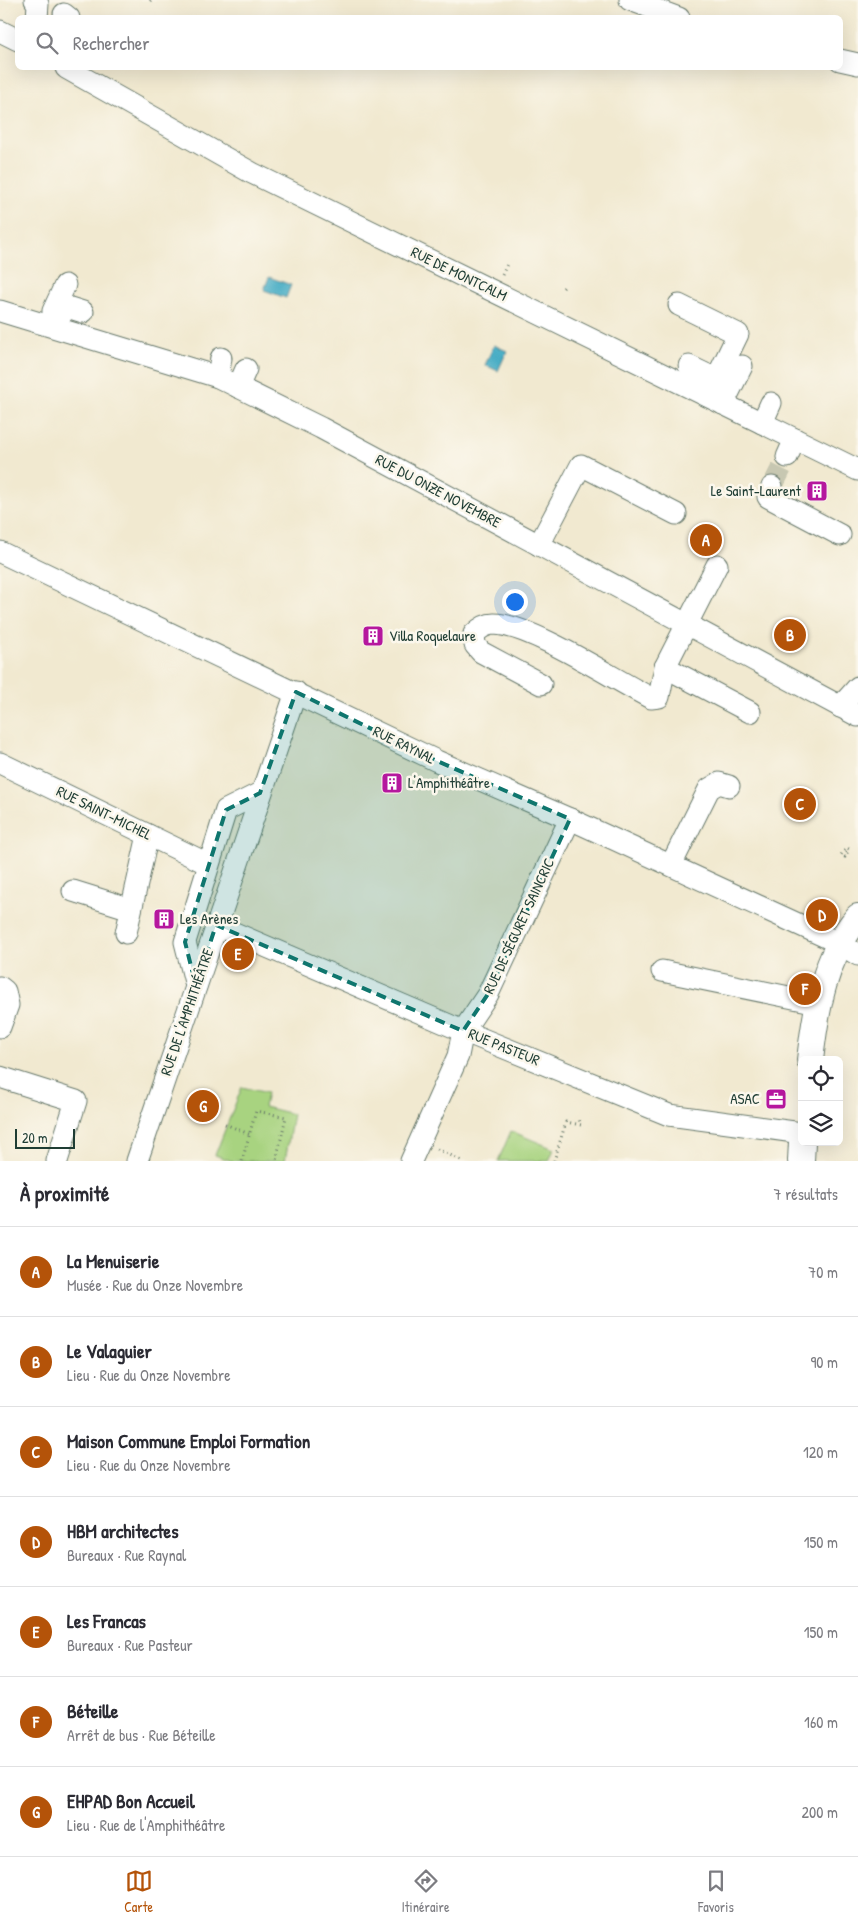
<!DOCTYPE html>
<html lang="fr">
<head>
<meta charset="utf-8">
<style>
  body { margin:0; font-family:"Patrick Hand",sans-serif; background:#f7f7f7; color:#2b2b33 }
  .controls { position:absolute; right:15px; bottom:15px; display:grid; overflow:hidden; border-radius:8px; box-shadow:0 5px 20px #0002 }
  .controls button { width:45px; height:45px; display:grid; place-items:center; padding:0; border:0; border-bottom:1px solid #e1e1e2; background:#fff; color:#2b2b33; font:25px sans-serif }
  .scale { position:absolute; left:15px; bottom:12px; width:60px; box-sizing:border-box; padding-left:5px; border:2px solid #1f3d34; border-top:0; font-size:14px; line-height:18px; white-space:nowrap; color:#1f3d34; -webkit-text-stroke:4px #fbf7ec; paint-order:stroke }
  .you { position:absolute; left:514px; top:601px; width:18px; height:18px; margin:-12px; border:4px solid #fff; border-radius:50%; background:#1a73e8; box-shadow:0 0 0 8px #1a73e833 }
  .badge { display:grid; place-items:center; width:32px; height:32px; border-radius:50%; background:#b45309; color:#fff; font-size:16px; font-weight:700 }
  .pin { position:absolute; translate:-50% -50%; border:2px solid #fff; box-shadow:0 1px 5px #0006 }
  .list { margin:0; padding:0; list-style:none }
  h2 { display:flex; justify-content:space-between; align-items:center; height:65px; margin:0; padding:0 20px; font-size:21px }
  h2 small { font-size:16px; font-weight:400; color:#7c7c81 }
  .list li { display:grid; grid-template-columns:32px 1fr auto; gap:15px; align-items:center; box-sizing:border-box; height:90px; padding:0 20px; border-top:1px solid #e1e1e2 }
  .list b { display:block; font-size:19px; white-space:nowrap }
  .list p { margin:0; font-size:16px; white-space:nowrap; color:#7c7c81 }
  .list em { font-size:16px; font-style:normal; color:#7c7c81 }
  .icon { flex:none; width:28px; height:28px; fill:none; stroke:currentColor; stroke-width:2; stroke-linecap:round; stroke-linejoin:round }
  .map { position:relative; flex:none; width:858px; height:1161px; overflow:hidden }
  .search { position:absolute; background:#fff; box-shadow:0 5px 20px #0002; left:15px; right:15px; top:15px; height:55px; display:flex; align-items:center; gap:12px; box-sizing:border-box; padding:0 18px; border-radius:8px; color:#7c7c81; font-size:19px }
  .sheet { height:695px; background:#fff }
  nav { display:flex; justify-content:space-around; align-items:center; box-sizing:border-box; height:70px; border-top:1px solid #e1e1e2; background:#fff; font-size:14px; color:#7c7c81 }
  nav a { display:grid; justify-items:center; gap:2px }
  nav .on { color:#b45309 }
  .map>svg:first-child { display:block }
  .green { fill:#a8d380; stroke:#64885a }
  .water { fill:#45acc4; stroke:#32747c }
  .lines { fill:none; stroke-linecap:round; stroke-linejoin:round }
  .minor-tunnel { stroke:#c7c7b1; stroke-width:21; stroke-dasharray:21 11; stroke-linecap:butt }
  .minor-casing { stroke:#68796b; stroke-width:23 }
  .major-casing { stroke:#68796b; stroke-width:28 }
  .path { stroke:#68796b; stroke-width:3; stroke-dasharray:1 4; stroke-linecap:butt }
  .minor { stroke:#fff; stroke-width:21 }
  .major { stroke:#fff; stroke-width:26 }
  .marked { fill:#0f766e; fill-opacity:0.2; stroke:#0f766e; stroke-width:4; stroke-dasharray:10 6; stroke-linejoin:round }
  .labels { text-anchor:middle; stroke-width:5; stroke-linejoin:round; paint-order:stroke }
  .street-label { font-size:15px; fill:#1f3d34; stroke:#fbf7ec }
  .poi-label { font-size:15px; fill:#1f3d34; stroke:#fbf7ec; text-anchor:start }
</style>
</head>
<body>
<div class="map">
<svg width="858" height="1161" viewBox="0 0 858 1161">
  <rect width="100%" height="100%" fill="#fbf7ec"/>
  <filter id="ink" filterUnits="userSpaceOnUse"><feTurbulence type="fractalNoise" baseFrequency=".02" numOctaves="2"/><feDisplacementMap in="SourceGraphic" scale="10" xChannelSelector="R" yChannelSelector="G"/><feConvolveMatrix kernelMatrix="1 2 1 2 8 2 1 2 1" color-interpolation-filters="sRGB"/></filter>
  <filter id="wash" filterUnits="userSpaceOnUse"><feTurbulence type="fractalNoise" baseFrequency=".0096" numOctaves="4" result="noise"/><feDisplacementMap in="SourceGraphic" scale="20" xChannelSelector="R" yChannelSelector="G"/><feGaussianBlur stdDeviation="1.12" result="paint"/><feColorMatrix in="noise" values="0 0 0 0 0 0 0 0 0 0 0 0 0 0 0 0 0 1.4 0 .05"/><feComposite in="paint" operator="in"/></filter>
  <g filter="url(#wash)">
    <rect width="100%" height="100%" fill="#f1e9d0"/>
    <g class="green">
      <path d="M242,1087L267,1093L264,1107L293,1114L285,1161H232L215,1155Z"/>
      <path d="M511,1131L554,1149L549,1161H498Z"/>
    </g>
    <g class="water">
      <path d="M269,277L291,285L286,298L264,290Z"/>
      <path d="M494,345L507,351L498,371L485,365Z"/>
    </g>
  </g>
  <g filter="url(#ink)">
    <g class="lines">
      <path class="minor-tunnel" d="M772,487L787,457"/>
      <g class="minor-casing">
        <g id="minor">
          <path d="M35,0L38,4L37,18"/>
          <path d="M630,0L679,18"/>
          <path d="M64,14L69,18"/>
          <path d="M0,31L18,40"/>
          <path d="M840,60L858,64"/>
          <path d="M66,68L252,173L858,470"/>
          <path d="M679,305L738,334L708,396"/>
          <path d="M0,311L218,377L321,428L858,716"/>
          <path d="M53,326V311L65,285"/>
          <path d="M53,326L67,307L83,312"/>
          <path d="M689,366L716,379"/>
          <path d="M218,377L221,358"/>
          <path d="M238,387L246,369"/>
          <path d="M723,404L742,366"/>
          <path d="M762,423L771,403"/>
          <path d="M787,457L795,439"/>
          <path d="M772,487L768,497L840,535"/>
          <path d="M539,545L581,465L676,514"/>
          <path d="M0,552L437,761L570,819L839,943L858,955"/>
          <path d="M665,667L750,712"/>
          <path d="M541,684L481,652L475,645L474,634C479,629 486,624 494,624C532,625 613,679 651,698L659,697L665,667L717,565"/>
          <path d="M840,707L858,687"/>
          <path d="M0,763L208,864"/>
          <path d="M671,865L709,789L719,783L729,786"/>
          <path d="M73,891L131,909"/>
          <path d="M216,925L463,1031L669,1115L802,1133"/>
          <path d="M126,933L148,835"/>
          <path d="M662,971L818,1003"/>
          <path d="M196,986L185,942L226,810L260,793"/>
          <path d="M0,987L5,991L8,1005L0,1027"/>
          <path d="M0,1077L76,1101L57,1161"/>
          <path d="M137,1161L296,692"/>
          <path d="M411,1161L458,1056L463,1031L488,994L570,819"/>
        </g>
      </g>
      <g class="major-casing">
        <g id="major">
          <path d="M810,1060C816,1009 824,957 858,917"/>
          <path d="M801,1161L802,1142"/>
        </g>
      </g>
      <g class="path">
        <path d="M150,1L151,0"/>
        <path d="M502,275L508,262"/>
        <path d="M563,288L564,287"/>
        <path d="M845,850L841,855L845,857L849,849L845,847"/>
        <path d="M225,1124L249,1134"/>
        <path d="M437,1149L463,1161"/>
        <path d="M242,1161L256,1111L286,1117L276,1161"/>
        <path d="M554,1161L566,1122L581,1125L579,1119"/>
      </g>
      <use href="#minor" class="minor"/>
      <use href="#major" class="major"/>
    </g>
  </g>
  <path class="marked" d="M296,692L437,761L570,819L488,994L463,1031L216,925L196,986L185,942L226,810L260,793Z"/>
  <defs>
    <g id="building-square" transform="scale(1.125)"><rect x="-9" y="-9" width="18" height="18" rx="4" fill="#b5179e" stroke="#fbf7ec"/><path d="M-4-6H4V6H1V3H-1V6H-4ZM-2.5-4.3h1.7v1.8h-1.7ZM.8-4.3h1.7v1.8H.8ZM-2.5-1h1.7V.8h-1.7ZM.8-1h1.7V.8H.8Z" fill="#fff"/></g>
    <g id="office-square" transform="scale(1.125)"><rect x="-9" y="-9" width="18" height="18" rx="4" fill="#b5179e" stroke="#fbf7ec"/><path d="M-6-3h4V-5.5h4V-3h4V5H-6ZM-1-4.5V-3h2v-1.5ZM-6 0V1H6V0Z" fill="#fff"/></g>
  </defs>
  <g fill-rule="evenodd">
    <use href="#building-square" x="817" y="491"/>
    <use href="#building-square" x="373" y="636"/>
    <use href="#building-square" x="392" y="783"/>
    <use href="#building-square" x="164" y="919"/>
    <use href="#office-square" x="776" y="1099"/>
  </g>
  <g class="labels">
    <g class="street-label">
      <text transform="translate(459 274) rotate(26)" y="5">RUE DE MONTCALM</text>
      <text transform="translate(438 491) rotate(28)" y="5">RUE DU ONZE NOVEMBRE</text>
      <text transform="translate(404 745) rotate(26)" y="5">RUE RAYNAL</text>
      <text transform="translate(104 813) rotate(26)" y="5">RUE SAINT-MICHEL</text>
      <text transform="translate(519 926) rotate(-65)" y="5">RUE DE SÉGURET SAINCRIC</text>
      <text transform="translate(187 1012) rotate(-71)" y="5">RUE DE L'AMPHITHÉÂTRE</text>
      <text transform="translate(504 1047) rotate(22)" y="5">RUE PASTEUR</text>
    </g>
    <g class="poi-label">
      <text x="801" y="496" text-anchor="end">Le Saint-Laurent</text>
      <text x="389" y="641">Villa Roquelaure</text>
      <text x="408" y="788">L'Amphithéâtre</text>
      <text x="180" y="924">Les Arènes</text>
      <text x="760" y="1104" text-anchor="end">ASAC</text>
    </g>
  </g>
</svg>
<div class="controls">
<button><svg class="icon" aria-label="locate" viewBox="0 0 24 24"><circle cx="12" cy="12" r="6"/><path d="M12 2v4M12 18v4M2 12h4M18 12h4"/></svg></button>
<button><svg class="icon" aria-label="layers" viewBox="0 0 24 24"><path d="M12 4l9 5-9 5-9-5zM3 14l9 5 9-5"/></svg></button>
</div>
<div class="scale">20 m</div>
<div class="you"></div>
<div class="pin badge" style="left:706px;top:540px">A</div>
<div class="pin badge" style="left:790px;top:635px">B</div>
<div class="pin badge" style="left:800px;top:804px">C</div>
<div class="pin badge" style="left:822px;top:915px">D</div>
<div class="pin badge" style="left:238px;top:954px">E</div>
<div class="pin badge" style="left:805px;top:989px">F</div>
<div class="pin badge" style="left:203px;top:1106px">G</div>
<div class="search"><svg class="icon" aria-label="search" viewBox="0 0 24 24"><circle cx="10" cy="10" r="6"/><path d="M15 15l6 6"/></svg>Rechercher</div>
</div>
<section class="sheet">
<h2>À proximité<small>7 résultats</small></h2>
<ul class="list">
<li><span class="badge">A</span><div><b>La Menuiserie</b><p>Musée · Rue du Onze Novembre</p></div><em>70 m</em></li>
<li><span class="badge">B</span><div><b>Le Valaguier</b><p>Lieu · Rue du Onze Novembre</p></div><em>90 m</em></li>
<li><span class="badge">C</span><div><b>Maison Commune Emploi Formation</b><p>Lieu · Rue du Onze Novembre</p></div><em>120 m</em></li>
<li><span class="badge">D</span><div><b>HBM architectes</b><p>Bureaux · Rue Raynal</p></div><em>150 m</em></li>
<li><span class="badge">E</span><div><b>Les Francas</b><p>Bureaux · Rue Pasteur</p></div><em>150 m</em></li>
<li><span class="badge">F</span><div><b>Béteille</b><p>Arrêt de bus · Rue Béteille</p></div><em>160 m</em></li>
<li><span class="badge">G</span><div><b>EHPAD Bon Accueil</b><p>Lieu · Rue de l'Amphithéâtre</p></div><em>200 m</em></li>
</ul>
</section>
<nav>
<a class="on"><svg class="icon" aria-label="map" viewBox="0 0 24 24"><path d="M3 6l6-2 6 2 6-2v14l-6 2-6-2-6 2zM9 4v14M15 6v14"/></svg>Carte</a>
<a><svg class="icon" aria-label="directions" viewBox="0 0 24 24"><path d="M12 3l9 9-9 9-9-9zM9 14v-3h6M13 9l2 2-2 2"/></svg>Itinéraire</a>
<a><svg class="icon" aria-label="saved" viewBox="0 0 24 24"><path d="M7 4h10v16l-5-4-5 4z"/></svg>Favoris</a>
</nav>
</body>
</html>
